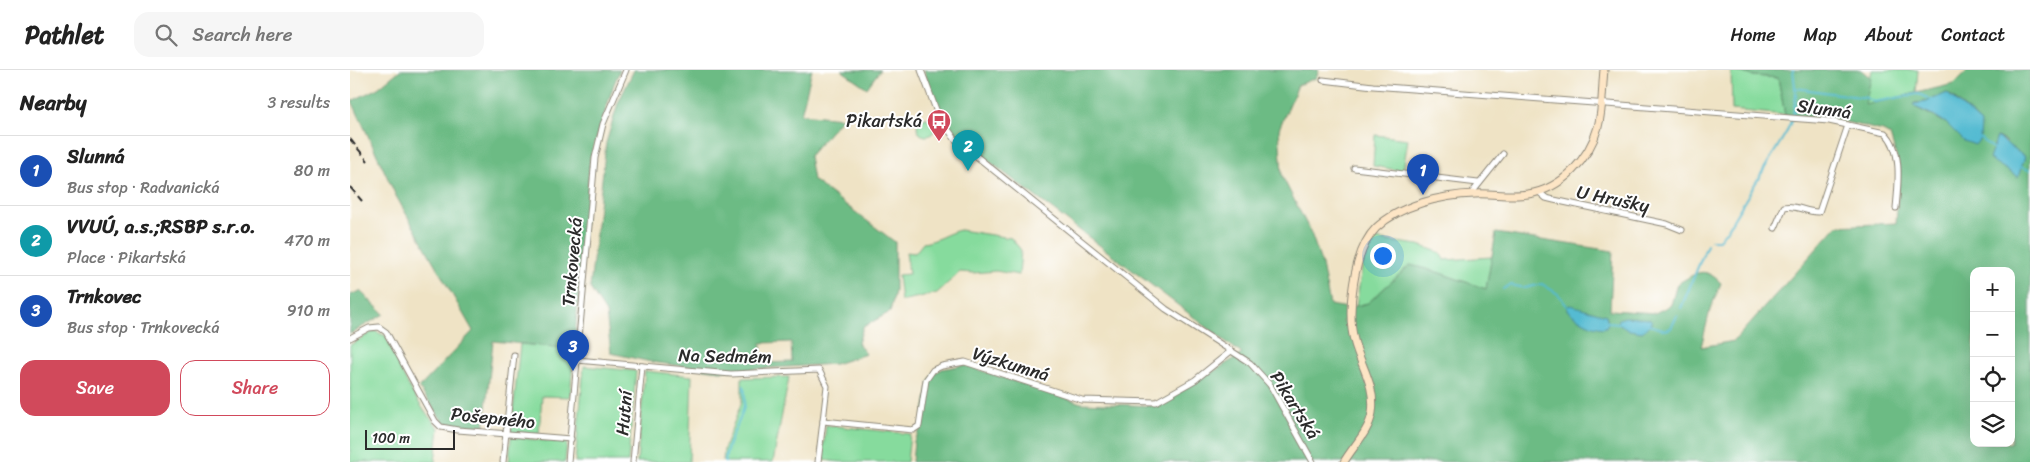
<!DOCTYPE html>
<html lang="en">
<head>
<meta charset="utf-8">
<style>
  body { margin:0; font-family:Sriracha,sans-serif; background:#f6f6f6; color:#222 }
  .controls { position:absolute; right:15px; bottom:15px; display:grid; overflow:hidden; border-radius:10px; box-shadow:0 5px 20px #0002 }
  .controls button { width:45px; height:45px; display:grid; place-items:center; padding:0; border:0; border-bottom:1px solid #e0e0e0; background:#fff; color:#222; font:25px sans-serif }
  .scale { position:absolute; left:15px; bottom:12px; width:90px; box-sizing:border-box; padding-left:5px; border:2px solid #2b2b2b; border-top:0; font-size:14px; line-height:18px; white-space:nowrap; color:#2b2b2b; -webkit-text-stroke:4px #fff; paint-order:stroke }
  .you { position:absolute; left:1032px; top:185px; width:18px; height:18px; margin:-12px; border:4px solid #fff; border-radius:50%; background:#1a73e8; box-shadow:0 0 0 8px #1a73e833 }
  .badge { display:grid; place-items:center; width:32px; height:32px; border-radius:50%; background:#d1495b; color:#fff; font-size:16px; font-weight:700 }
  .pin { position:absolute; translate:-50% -41px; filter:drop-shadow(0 1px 2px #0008) }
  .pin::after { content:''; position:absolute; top:26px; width:18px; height:15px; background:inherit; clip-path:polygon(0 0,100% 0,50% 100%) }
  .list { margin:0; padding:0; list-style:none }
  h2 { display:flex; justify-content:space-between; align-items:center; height:65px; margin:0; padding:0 20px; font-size:21px }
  h2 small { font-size:16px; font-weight:400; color:#767676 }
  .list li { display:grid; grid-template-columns:32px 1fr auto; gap:15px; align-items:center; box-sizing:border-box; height:70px; padding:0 20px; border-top:1px solid #e0e0e0 }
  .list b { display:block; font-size:19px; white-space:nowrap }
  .list p { margin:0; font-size:16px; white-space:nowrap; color:#767676 }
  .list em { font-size:16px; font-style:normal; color:#767676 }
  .actions { display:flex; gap:10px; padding:15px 20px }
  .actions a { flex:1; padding:11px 0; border:1px solid #d1495b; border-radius:15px; text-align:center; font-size:18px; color:#d1495b }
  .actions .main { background:#d1495b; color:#fff }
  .icon { flex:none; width:28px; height:28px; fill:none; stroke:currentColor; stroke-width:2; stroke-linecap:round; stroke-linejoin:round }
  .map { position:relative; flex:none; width:1680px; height:392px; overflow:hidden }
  header { display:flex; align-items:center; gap:30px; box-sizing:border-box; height:70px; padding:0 25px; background:#fff; border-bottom:1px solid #e0e0e0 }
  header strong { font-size:24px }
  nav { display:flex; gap:28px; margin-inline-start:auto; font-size:18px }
  .search { width:350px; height:45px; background:#f6f6f6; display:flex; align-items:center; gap:12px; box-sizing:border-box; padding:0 18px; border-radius:15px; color:#767676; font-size:19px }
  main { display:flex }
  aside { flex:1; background:#fff }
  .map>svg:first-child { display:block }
  .green { fill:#86db9d; stroke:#588364 }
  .forest { fill:#6cbb84; stroke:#4c7358; fill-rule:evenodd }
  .water { fill:#54bbd2; stroke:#40737e }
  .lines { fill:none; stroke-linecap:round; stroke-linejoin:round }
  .stream { stroke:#54bbd2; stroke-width:2 }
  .street-casing { stroke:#8d8778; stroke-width:7 }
  .secondary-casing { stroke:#8d8778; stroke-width:9 }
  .street { stroke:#fff; stroke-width:5 }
  .secondary { stroke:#fde5c5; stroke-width:7 }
  .rail { stroke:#2b2b2b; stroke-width:2; stroke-dasharray:8 4; stroke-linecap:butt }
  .labels { text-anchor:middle; stroke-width:4; stroke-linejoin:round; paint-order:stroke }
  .street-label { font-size:18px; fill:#2b2b2b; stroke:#fff }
  .poi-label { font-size:18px; fill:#2b2b2b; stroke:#fff; text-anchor:end }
</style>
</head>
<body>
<header>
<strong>Pathlet</strong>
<div class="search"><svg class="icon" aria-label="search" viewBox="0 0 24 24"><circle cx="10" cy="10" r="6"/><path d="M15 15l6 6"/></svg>Search here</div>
<nav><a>Home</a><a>Map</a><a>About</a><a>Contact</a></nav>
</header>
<main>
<aside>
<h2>Nearby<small>3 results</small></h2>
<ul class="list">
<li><span class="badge" style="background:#1a4fb4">1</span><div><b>Slunná</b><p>Bus stop · Radvanická</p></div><em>80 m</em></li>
<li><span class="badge" style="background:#0f9aa8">2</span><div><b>VVUÚ, a.s.;RSBP s.r.o.</b><p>Place · Pikartská</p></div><em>470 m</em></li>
<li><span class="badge" style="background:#1a4fb4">3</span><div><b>Trnkovec</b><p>Bus stop · Trnkovecká</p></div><em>910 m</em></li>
</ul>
<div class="actions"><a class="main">Save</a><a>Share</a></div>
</aside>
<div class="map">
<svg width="1680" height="392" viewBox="0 0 1680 392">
  <rect width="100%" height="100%" fill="#fff"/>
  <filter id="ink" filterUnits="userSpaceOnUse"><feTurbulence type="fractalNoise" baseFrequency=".02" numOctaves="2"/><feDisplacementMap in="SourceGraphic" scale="10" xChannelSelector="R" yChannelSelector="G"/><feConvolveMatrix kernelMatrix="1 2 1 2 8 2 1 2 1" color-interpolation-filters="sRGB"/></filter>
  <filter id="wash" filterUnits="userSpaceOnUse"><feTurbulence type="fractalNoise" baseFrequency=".0096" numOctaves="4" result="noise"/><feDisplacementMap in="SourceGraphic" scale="20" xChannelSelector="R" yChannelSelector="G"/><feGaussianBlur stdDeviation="1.12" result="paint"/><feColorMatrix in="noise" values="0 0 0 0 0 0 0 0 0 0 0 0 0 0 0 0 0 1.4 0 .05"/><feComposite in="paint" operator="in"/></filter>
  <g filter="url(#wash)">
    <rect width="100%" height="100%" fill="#efe3c5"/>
    <g class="green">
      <path d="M1381,0L1404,6L1428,8L1435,45L1382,40Z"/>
      <path d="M1522,0H1568L1566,23L1514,36Z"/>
      <circle cx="576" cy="57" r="9"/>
      <path d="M1025,65L1058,69L1053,101L1023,96Z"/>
      <path d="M610,160L661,168L671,180L669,205L646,201L623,203L610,202L587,223L551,231L548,205L559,204L556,182L565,183L573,173C587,171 597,163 610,160Z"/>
      <path d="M1024,169L1069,175L1091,183L1095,190L1142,187L1136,219L1084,201L1060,195L1018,233L1006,236L1013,190Z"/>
      <path d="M24,261L36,266C48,298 65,333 89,358L85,392H0V275Z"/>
      <path d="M170,274L224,279L220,327L192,326L189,364L161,362Z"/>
      <path d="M234,296L286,301L278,392H225Z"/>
      <path d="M295,301L342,306L339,392H287Z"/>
      <path d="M439,307L423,392H373L374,379L392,331V308Z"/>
      <path d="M476,355L560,364L557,392H490L472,390Z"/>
      <path d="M161,367L217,373L215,392H159Z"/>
    </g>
    <g class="forest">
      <path d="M50,0H270L264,14L240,88L224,279L143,271L134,357L94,353L69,318L123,261L46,126L2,31L28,18Z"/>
      <path d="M284,0H462L451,44L492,48L459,86L463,110L545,172V221L540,242L513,257L508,273L516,284L485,294L370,301L301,292L261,283L256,243L240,218L256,73L268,33ZM441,272L442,292L412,293L411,273Z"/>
      <path d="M491,0H530L517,18Z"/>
      <path d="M574,0H969L966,8L948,15L929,59L932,106L961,163L972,195L980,235L998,238L1018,233L1060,195L1084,201L1136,219L1146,163L1263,181L1260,240L1305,243L1321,235L1327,214C1347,203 1353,195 1371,213L1360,240L1351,277L1384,271L1487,156L1546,153L1550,99L1540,65L1533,61L1479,48L1435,45L1428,8L1404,6L1382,0H1511L1521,8L1515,35L1604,14L1618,0H1680V392H562L564,371L572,356L579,312L583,304L592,299L614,295L731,333L806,336L892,284L610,69C589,45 584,29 574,0ZM1597,23L1603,27L1631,53L1614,71L1596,53L1565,37L1564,33L1576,32ZM1647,67L1657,72L1640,89ZM1624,201H1661V373H1624Z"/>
      <path d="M10,221L34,244L0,264V225Z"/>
    </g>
    <g class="water">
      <path d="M1597,23L1631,53L1630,69L1625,75L1614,71L1596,53L1585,46L1565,37L1563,34L1576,32Z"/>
      <path d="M1647,67L1675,87L1668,107L1639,89Z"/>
      <path d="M1221,235L1256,245L1258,253L1256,257C1244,260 1226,248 1217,240V236Z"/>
      <path d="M1275,247L1300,249L1302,251L1301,255L1292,262L1279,260L1268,253L1269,249Z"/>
    </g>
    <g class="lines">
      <g class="stream">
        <path d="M1445,18L1517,28L1524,32L1568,24L1583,30"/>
        <path d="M1443,45L1446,25L1443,0"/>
        <path d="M1630,68L1644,79"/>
        <path d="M1670,97L1680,100"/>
        <path d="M1361,170H1369L1377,160L1436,63L1442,49"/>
        <path d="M1153,219L1160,215L1175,218L1192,214L1208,224L1217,236"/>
        <path d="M1331,238L1357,175"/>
        <path d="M1257,252L1269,253"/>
        <path d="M1299,255L1316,260L1321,258L1327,246"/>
        <path d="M375,392C376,372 388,358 393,340C396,332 395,324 394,316"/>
      </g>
    </g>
  </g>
  <g filter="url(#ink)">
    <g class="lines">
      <g class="street-casing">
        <g id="street">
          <path d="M571,0L588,45L605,69L816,239L900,293L920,315L963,392"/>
          <path d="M973,10L1023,16L1479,51L1535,63C1553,80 1548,116 1546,138"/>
          <path d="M1004,98L1128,113"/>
          <path d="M1189,122L1196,128L1204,130L1317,154L1332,160"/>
          <path d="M1121,124L1153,84"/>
          <path d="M1425,158L1434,137C1445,134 1457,143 1469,142L1498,55"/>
          <path d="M0,268L19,258L29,257L36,262L85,351L91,357L108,360L221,369"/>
          <path d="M227,290L381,304L469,300L477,316L473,351"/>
          <path d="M153,392L164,285"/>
          <path d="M218,392L245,88L253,54L276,0"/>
          <path d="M283,392L292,296"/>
          <path d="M468,392L473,351L563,360L569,356L576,310L583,300L592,296L615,292L732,330L806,332L845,310L881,281"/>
        </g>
      </g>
      <g class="secondary-casing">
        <path id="secondary" d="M994,392C1003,376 1019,362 1022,343C1026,317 1012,298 1005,274C996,244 1003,181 1026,158C1050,135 1092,125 1125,124C1143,123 1160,127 1178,124C1212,119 1239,89 1248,57C1253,39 1252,18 1254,0"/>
      </g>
      <use href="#street" class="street"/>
      <use href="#secondary" class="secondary"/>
      <g class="rail">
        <path d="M0,69L18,91"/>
        <path d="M0,117L12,131"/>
      </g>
    </g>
  </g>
  <defs>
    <g id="bus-pin" transform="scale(1.25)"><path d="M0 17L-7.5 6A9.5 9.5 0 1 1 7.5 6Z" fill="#d1495b" stroke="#fff"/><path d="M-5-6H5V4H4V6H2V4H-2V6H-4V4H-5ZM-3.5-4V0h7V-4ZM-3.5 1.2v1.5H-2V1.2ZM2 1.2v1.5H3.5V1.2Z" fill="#fff"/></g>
  </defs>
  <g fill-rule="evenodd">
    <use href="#bus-pin" x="589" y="51"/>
  </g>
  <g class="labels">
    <g class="street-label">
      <text transform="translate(1474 39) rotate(8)" y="6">Slunná</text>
      <text transform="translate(1263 129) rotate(12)" y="6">U Hrušky</text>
      <text transform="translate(222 192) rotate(-85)" y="6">Trnkovecká</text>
      <text transform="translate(375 286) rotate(1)" y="6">Na Sedmém</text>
      <text transform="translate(661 294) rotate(17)" y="6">Výzkumná</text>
      <text transform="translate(945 335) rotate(58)" y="6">Pikartská</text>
      <text transform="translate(274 343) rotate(-85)" y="6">Hutní</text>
      <text transform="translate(143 348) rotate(6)" y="6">Pošepného</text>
    </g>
    <g class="poi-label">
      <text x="572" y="57">Pikartská</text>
    </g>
  </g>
</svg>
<div class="controls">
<button>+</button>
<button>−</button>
<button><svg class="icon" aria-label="locate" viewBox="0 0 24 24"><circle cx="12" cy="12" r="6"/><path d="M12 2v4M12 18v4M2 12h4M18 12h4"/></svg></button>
<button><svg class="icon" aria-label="layers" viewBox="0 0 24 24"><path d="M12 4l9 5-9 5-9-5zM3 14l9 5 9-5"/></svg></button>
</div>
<div class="scale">100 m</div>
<div class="you"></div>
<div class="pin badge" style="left:1073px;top:125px;background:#1a4fb4">1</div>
<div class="pin badge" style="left:618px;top:101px;background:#0f9aa8">2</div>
<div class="pin badge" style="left:223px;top:301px;background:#1a4fb4">3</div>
</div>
</main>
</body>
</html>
